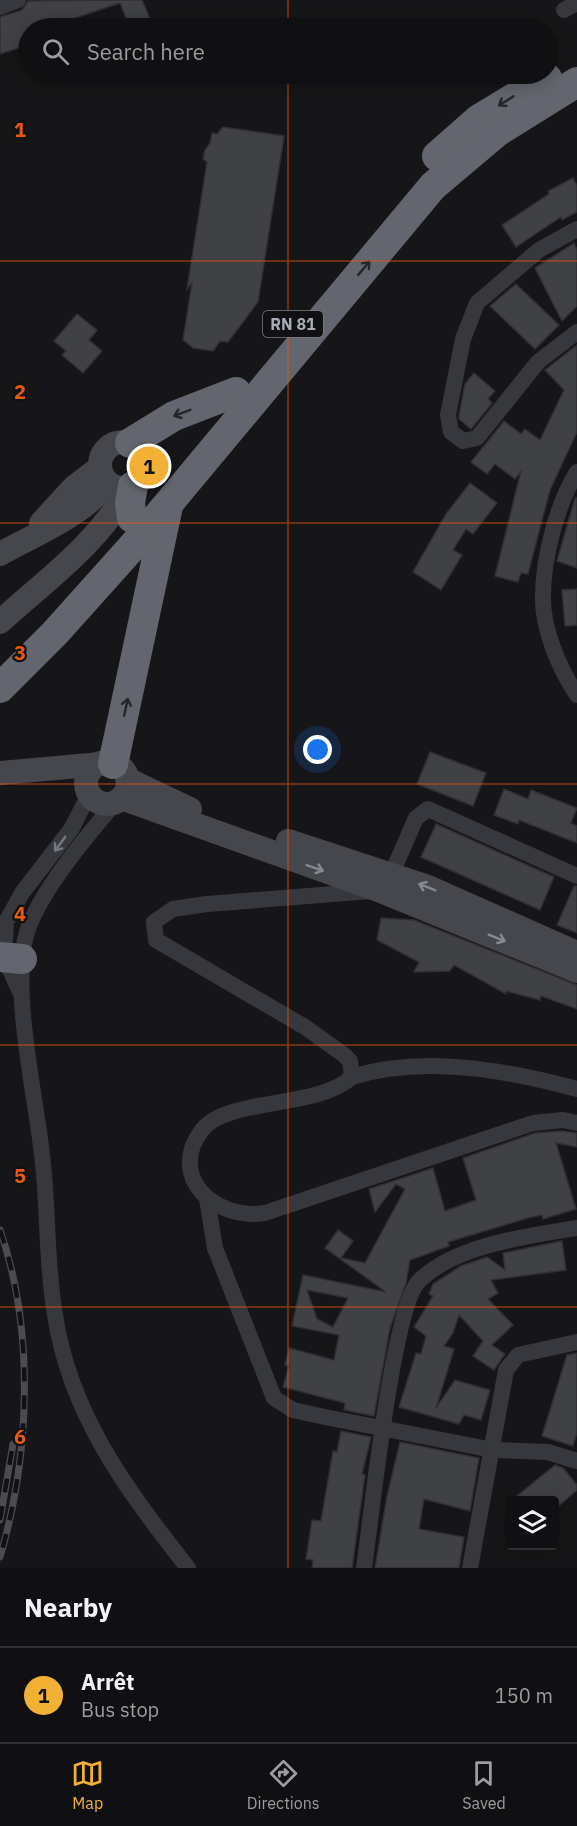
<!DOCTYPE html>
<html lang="en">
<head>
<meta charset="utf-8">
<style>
  body { margin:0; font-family:"IBM Plex Sans",sans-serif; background:#19191b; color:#f1f3f6 }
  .controls { position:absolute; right:18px; bottom:18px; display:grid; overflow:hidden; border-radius:6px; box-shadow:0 3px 15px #0003 }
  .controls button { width:54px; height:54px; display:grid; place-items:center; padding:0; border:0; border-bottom:2px solid #303032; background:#101012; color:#f1f3f6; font:30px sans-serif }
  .you { position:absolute; left:318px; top:750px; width:21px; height:21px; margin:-15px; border:4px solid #fff; border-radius:50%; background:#1a73e8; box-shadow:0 0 0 9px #1a73e833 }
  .badge { display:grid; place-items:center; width:39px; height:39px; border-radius:50%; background:#f2b134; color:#111; font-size:20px; font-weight:700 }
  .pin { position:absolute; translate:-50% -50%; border:3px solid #fff; box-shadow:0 2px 6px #0006 }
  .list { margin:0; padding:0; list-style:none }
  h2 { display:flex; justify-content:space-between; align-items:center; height:78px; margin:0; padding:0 24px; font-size:26px }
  h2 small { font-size:20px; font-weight:400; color:#9c9d9f }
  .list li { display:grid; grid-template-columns:39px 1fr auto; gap:18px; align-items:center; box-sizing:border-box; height:96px; padding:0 24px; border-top:2px solid #303032 }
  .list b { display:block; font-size:22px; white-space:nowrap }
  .list p { margin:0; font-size:20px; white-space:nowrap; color:#9c9d9f }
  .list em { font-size:20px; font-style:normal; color:#9c9d9f }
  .icon { flex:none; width:33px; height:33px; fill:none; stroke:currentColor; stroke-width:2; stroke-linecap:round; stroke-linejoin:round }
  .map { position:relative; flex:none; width:577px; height:1568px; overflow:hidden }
  .search { position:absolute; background:#101012; box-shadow:0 3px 15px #0003; left:18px; right:18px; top:18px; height:66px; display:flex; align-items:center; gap:15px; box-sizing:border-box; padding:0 21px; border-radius:33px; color:#9c9d9f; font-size:22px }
  .sheet { height:174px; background:#101012 }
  nav { display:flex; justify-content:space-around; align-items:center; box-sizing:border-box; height:84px; border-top:2px solid #303032; background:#101012; font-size:16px; color:#9c9d9f }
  nav a { display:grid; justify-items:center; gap:3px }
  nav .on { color:#f2b134 }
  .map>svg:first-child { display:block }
  .building { fill:#404145; stroke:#303034; stroke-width:1.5; fill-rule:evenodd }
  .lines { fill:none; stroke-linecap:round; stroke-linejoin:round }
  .street { stroke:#37383d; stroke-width:16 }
  .secondary { stroke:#45474d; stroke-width:24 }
  .highway { stroke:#63666e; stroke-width:30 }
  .rail-casing { stroke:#4a4c52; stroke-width:7 }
  .rail { stroke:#111113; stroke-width:4.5; stroke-dasharray:14; stroke-linecap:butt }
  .oneway { stroke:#26262a }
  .oneway2 { stroke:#757881 }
  .oneway3 { stroke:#858993 }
  .grid { fill:none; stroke:#e8590c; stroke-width:1.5; stroke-opacity:0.55 }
  .labels { text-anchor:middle; stroke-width:4.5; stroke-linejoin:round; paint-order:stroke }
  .shield { fill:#111113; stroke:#7b7e86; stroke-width:1.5 }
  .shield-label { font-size:16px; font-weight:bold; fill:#a8adb8 }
  .grid-label { font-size:20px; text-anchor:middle; font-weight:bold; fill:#e8590c; stroke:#111113; stroke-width:4.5; stroke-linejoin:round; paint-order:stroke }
</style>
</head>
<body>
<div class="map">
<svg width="577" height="1568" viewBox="0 0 577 1568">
  <rect width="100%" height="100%" fill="#161618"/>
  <g class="building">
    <path d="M123,0H142L154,28H130L120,3L57,24L59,28H28V45L0,54V17L22,10L28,1Z"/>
    <path d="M223,127L284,136L258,302L228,342L220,341L213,351L193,348L183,340L192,283L187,289L207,162L203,159L205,150L210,143L212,133L217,134Z"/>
    <path d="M573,178L577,186V212L562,220L561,217L516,247L502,225L549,194L548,191Z"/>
    <path d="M574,243L577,250V306L562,321L535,268Z"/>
    <path d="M516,284L559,325L535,349L490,306Z"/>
    <path d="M77,314L97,330L89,340L102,351L83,373L62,355L66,351L54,341Z"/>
    <path d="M577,345V432L550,490L528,574L521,573L518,582L495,576L521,471L515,479L495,464L487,474L471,462L504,421L521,434L525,429L540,440L564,390L545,370Z"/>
    <path d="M474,373L495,391L488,399L492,403L471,429L459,419V415L465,384Z"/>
    <path d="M470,483L497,503L473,534L466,529L453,550L462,555L441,590L413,572L446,514Z"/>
    <path d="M575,498H577V568L557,561Z"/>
    <path d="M577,589V625L565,626L562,590Z"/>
    <path d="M430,752L486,773L473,806L417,784Z"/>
    <path d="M504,789L528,799L531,790L577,808L571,823L577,826V843L519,820L518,824L494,815Z"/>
    <path d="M436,824L554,877L540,910L421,857Z"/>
    <path d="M574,886H577V933L557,925Z"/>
    <path d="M381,918L414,920L577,985V1009L541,996L540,1000L506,991V994L454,965L450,971L414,972L419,962L377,940Z"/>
    <path d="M562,1131L577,1133V1147L556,1143L576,1209L543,1219L542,1215L528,1218L448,1242L449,1246L410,1260L406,1283L390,1328L374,1416L344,1410L345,1403L283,1387L289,1366L285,1365L289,1348L334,1360L339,1335L292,1326L303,1275L386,1292L325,1248L338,1230L353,1241L341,1258L365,1263L405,1189L396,1184L375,1212L369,1189L433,1168L445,1211L476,1200L463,1158L535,1133ZM307,1290L348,1298L333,1327L317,1319Z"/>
    <path d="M562,1241L566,1270L491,1280L498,1293L488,1299L513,1325L492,1345L505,1354L494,1370L473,1356L483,1341L459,1315L453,1333L444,1346L454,1349L436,1408L455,1380L490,1390L481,1420L464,1415L459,1424L399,1407L416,1353L421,1354L426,1336L414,1327L433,1296L429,1294L433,1284L461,1266L487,1257L505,1270L503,1253Z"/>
    <path d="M577,1353V1432L573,1446L542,1436L567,1355Z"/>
    <path d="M341,1431L371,1437L362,1474L365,1475L352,1568H312L313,1560L306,1559L312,1520L321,1521L333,1451L337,1452Z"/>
    <path d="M400,1442L479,1458L470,1511L424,1499L419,1529L464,1537L459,1568H375L387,1496Z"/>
    <path d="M555,1465L563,1468L577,1485V1490L555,1509V1500H512Z"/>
  </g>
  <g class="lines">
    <g class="street">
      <path d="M0,7L18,0"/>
      <path d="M564,10L577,3"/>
      <path d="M577,229L539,250L477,303L463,339L448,415L451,432L463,441L477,438L538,362L577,332"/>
      <path d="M577,472C557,504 543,558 543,596C542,628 559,668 577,695"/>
      <path d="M116,802C89,833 39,893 27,932C11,982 33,1085 40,1139C49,1197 45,1257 55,1315C70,1415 127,1490 188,1568"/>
      <path d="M392,873L416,818L428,809L577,876"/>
      <path d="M371,891L207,904L173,909L154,922L156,940L305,1027L344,1055L350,1061L352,1077C318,1109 227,1097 202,1130C166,1177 216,1221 265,1213L533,1123L563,1120L577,1123"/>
      <path d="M21,994L4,957L6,922L22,893L72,828L89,794"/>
      <path d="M352,1077C423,1055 506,1070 577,1089"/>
      <path d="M207,1199L215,1248L274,1398L293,1410L325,1417L493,1450L548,1452L577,1461"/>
      <path d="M364,1568C371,1520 393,1306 419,1281C455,1245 528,1236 577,1228"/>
      <path d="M470,1568L506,1370L518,1355L577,1342"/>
    </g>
    <g class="secondary">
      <circle cx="123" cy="465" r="23"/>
      <path d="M41,523L74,487L99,468"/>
      <path d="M0,554C36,534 82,516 108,483"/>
      <path d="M0,622C45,581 100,542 129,487"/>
      <circle cx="107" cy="783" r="21"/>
      <path d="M0,773L101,764"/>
      <path d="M127,779L190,809"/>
      <path d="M121,798L378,890L577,971"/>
      <path d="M288,841L428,887L577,953"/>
    </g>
    <g class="highway">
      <path d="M437,156L479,119L547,78"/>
      <path d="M130,443L174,416L236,392"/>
      <path d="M132,518L130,503L133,486"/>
      <path d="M0,688L55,633L133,546L433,186L497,132L577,82"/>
      <path d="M113,764L168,506"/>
      <path d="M0,957L22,959"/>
    </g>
    <g class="rail-casing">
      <g id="rail">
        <path d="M0,1230C35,1331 30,1455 0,1557"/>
        <path d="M0,1520L13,1444"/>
      </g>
    </g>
    <use href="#rail" class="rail"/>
  </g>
  <defs><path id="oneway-shaft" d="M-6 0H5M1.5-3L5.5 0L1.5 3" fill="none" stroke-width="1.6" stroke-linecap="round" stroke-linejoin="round" transform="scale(1.5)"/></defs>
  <g class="oneway">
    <use href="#oneway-shaft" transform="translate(506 101) rotate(148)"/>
    <use href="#oneway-shaft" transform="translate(364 268) rotate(-50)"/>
    <use href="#oneway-shaft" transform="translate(182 413) rotate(159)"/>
    <use href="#oneway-shaft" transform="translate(126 707) rotate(-78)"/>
  </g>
  <use class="oneway2" href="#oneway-shaft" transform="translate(60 844) rotate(126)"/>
  <g class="oneway3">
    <use href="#oneway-shaft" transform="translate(315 868) rotate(19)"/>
    <use href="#oneway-shaft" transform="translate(427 887) rotate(-158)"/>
    <use href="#oneway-shaft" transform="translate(497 938) rotate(22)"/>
  </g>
  <path class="grid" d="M288,0V28M288,74V1568M0,261H577M0,523H577M0,784H577M0,1045H577M0,1307H577"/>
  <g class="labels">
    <rect class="shield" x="263" y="311" width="60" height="26" rx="4.5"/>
    <g class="shield-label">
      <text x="293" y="330">RN 81</text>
    </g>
  </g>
  <g class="grid-label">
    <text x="20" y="137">1</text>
    <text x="20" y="399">2</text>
    <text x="20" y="660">3</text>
    <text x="20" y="921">4</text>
    <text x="20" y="1183">5</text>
    <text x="20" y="1444">6</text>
  </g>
</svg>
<div class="controls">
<button><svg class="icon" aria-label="layers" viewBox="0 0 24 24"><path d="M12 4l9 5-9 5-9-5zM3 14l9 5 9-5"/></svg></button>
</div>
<div class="you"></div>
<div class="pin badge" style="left:149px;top:466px">1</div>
<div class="search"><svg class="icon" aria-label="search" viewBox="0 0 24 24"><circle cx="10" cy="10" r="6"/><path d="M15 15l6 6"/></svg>Search here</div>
</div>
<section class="sheet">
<h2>Nearby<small></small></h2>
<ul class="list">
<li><span class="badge">1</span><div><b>Arrêt</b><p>Bus stop</p></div><em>150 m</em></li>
</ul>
</section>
<nav>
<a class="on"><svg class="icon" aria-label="map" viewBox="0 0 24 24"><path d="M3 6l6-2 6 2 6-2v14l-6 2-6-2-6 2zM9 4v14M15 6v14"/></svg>Map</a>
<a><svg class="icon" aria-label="directions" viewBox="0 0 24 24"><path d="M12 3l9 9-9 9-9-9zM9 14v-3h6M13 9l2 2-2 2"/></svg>Directions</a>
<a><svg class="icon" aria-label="saved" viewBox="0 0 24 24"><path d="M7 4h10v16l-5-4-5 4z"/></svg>Saved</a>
</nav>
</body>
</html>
